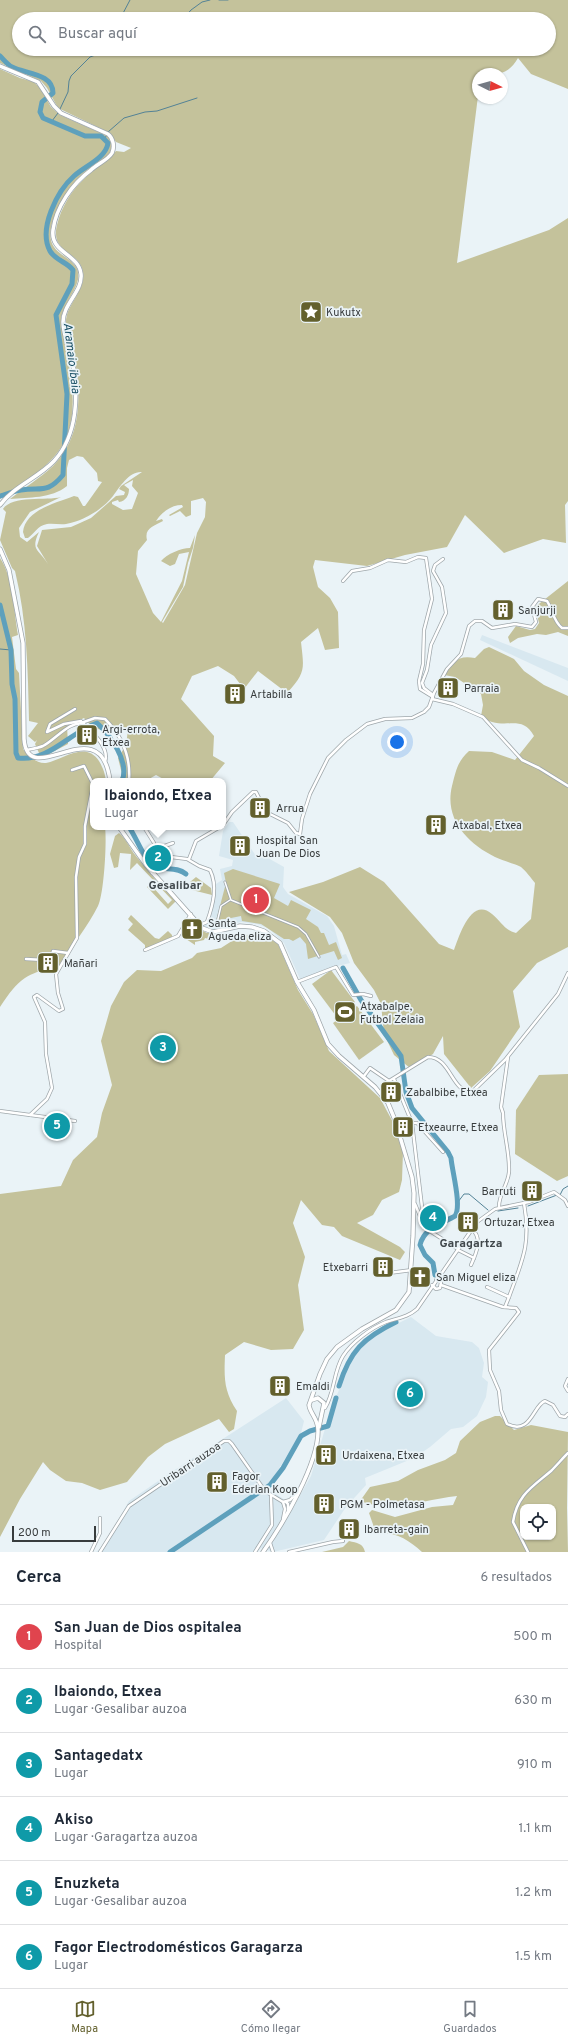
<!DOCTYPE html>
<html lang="es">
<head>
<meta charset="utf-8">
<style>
  body { margin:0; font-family:Overpass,sans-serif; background:#f2f2f3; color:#1f2937 }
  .controls { position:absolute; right:12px; bottom:12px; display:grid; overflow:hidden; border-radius:8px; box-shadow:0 1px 3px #0004 }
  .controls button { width:36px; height:36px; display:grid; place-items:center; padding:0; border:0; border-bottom:1px solid #e0e1e3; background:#fff; color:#1f2937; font:20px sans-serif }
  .compass { position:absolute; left:472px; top:68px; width:36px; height:36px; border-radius:50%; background:#fff; box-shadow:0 1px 3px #0004; rotate:95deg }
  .scale { position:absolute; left:12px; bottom:10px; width:84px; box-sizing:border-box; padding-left:4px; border:2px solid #383c3d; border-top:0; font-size:11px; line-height:14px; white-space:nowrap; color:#383c3d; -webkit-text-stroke:3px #eaf3f7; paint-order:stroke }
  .you { position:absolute; left:397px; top:742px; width:14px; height:14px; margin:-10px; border:3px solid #fff; border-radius:50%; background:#1a73e8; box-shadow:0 0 0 6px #1a73e833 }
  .badge { display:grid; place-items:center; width:26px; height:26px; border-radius:50%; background:#63602d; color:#fff; font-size:13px; font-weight:700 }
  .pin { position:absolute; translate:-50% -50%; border:2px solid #fff; box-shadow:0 1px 4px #0006 }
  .popup { position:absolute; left:90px; top:778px; width:136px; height:52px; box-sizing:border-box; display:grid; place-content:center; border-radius:8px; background:#fff; filter:drop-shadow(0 1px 3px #0005); font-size:13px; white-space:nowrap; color:#747a83 }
  .popup b { font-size:15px; color:#1f2937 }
  .popup::after { content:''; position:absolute; left:50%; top:100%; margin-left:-8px; border:8px solid transparent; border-top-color:#fff }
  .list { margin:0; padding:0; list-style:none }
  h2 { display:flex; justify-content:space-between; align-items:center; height:52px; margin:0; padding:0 16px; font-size:17px }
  h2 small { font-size:13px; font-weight:400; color:#747a83 }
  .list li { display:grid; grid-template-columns:26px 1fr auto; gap:12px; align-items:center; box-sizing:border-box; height:64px; padding:0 16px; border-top:1px solid #e0e1e3 }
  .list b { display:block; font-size:15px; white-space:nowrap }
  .list p { margin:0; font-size:13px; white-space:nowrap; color:#747a83 }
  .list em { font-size:13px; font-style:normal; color:#747a83 }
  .icon { flex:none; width:22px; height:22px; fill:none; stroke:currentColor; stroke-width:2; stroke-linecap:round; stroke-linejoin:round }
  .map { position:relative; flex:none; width:568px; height:1552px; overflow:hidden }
  .search { position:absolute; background:#fff; box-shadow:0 1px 3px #0004; left:12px; right:12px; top:12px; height:44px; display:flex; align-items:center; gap:10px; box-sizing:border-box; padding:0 14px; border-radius:22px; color:#747a83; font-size:15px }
  .sheet { height:436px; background:#fff }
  nav { display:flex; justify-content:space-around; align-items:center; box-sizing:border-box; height:56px; border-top:1px solid #e0e1e3; background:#fff; font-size:11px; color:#747a83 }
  nav a { display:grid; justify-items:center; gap:2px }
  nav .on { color:#63602d }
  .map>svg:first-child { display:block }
  .built { fill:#d8e8f0 }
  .green { fill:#c4c29b; fill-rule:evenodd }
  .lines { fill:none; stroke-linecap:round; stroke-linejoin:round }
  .stream { stroke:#538296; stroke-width:1 }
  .river { stroke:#5ea0bc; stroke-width:5 }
  .pedestrian-casing { stroke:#9fa7ab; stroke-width:3 }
  .minor-casing { stroke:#9fa7ab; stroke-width:4 }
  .secondary-casing { stroke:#9fa7ab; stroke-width:5 }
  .pedestrian { stroke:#fff; stroke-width:1.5 }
  .minor { stroke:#fff; stroke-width:2.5 }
  .secondary { stroke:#fff; stroke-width:3.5 }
  .labels { text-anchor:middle; stroke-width:3.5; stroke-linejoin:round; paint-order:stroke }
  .poi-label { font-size:11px; fill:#383c3d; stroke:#eaf3f7; text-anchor:start }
  .street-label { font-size:11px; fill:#383c3d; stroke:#eaf3f7 }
  .water-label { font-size:12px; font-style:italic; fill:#1a5065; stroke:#eaf3f7 }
  .neighbourhood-label { font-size:12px; font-weight:bold; fill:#40474b; stroke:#eaf3f7 }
</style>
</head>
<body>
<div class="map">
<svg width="568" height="1552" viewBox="0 0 568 1552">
  <rect width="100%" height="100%" fill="#eaf3f7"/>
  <g class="built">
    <path d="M482,635L568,668V681L480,640Z"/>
    <path d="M229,822H233L256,856L268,858L284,867L283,887L288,894L327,916L334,926L342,955L346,954L350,963L333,967L300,979L284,943L268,928L257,924L241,922L222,927L223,936H220L219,929L213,931L203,927L204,923H208L216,884L222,880L220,869L232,866L233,860L219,856L223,831Z"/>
    <path d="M411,1317L436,1336L472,1342L479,1348L484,1363L482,1377L488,1382L486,1397L477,1416L463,1427L451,1429L430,1447L414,1458L365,1478L366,1485L346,1507L324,1540L273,1552L261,1548L257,1552H96L101,1548L112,1531L129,1501L170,1473L286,1398L304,1421L301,1433L267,1488L294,1506L311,1476L330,1412L354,1353L372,1336Z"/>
  </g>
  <g class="green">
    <path d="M0,0H568V89L531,74L518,58C508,76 496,74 478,74V96L457,263L549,230L568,218V501L565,505L566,543L543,539L504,553L465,515L447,547L405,555L367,566L315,560L313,567L318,587L330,598L338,612L339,648L325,650L318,628L301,642C304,669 306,672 287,693L258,671L244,689L234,676L218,666L192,676L181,699L214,736L213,756L225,763L210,781H167L156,775L149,779L150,781H119L122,774L118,758L126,745L128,730L122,726C106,733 95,732 84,718L67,726L68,744L47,755L39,753L35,744L37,740L35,742L28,736L38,723L29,721C28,671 27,620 15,571L12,568L0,540L6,512L3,509C12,495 47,501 61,497L30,512L19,528L20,537L27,542L39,532C30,551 39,549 48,564L37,546L42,530L71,527L80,523L91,518L116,496L124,495L125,492L119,489L121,486L142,472C129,471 120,487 113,496C102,510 83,521 66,524C60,525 53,523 47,524C37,526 35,533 28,538H25L23,532C25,510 56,503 74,496L78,497L83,506H85L102,482L98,481L97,473L83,457L77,456L69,460L67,468V486C51,499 29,497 10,499C24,488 40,478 53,466C80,439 81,401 76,367C74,352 65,337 66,322C66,304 86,291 83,272C79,250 50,254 57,225C61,208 71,191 84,179C94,169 106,162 116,151L124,152L131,148L116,142L110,133L58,108L47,88L41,81L0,63ZM19,19H549V49H19ZM133,480L132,486L138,493L132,509L123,510L112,504V502L118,500L119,502C126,501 129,495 129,489L124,485ZM203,498L206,502L205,517L197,533L185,585L163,623L162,622L183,587L188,563L193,548L195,535L190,548C181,548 167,554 161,561L170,566L175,564L179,554L189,552L182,581L161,622L153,613L136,574L138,551L147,540C144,528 154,526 163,521L162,519L156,521C162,512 171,505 182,505L183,507L169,515L170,516L180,511L186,517L191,515V501Z"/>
    <path d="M0,69L20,78L34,82L40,88L51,107L60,115L103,134C110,137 115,143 111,151C107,158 91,166 85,172C76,179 68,190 62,200C55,213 45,234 54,247C57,252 63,255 68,259C72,262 78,267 78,273C81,287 62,304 61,321C67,364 88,420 53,458C39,474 17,486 0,499Z"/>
    <path d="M0,558C13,577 14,612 18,635L12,637L16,669L19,673L23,749C28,756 37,764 46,763C63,760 85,740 99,761C103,768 105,773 106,781H93V827H105C107,841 104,894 98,906C88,926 72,946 59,965C25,975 20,977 0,1007Z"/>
    <path d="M568,581V636L558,632L546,635L537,634L518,638L510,643L508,637L516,626L530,630L535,629L539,623L535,607Z"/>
    <path d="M489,647L514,659L524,671L544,685L568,696V947L537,963L513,991L520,1027L490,1071L471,1088L444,1054L443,1036L433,1054L410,1068L394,1055L384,1034L381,1004L374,990L354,963L342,933L330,917L289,892L323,882L360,867L384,882L439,944L454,950C459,937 471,896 492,914C501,921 504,930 516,933L531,919L535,883C531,878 526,871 521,867C513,863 503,861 495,857C467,843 444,819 452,786C456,771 457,762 469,751L492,752L515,760L534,736C523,716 510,727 492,722C488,721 484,718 481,716L483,705L481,694L455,677L444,675C455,662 456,655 475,658L484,649Z"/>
    <path d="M119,833C126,838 130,849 136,856C148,872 162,887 176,901L168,909L147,887L153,881L155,884L152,886L168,904L172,900L137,863L130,870L131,854L120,853L118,867L114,868L110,854L115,836Z"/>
    <path d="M233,869L280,884L274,898L288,906L291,900L311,910L306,919L318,927L321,933H324L329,945L336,942L342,958L338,960L334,951L308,959L306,944L300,937L293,941L289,939H284L261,924L242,921L241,916L216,921L226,883L224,873Z"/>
    <path d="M196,877L211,888L212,895L192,890L190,882Z"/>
    <path d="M131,915L155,938L159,939L168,931L172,935V937L145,949V945L128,930L133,924L128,919Z"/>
    <path d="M197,928L207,933H219L218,939H209L205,938L204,940L195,942V945L183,937V933L193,935Z"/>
    <path d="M259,931L278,944L298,990L313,1014L329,1051L380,1098L395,1126L403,1151L402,1180L399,1192L382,1200L373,1215L357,1223L400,1247L405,1252L400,1260L342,1236L334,1227L322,1225L301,1200L293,1223L305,1257L298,1285L304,1330L293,1349L271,1350L244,1342L225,1355C224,1379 224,1391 237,1411L234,1429L229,1432L219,1419L165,1444L148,1457L127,1482L100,1490L82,1483L66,1481L50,1470L43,1462L20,1499L0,1537V1194L61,1186L73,1160L97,1137L102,1113L112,1085L101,1041L111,1006L124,982L137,970L161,971L192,958L197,953L221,948L235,939Z"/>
    <path d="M331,970L355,1002L336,1016L312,984Z"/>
    <path d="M357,1006L384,1042L359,1060L333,1023Z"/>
    <path d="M568,1074V1176L557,1181L515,1154L516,1110L539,1075Z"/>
    <path d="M495,1416H500L514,1430L531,1425L568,1432L567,1508L568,1552H422C409,1540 395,1531 376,1533L369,1513L372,1510L395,1517L432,1507L453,1505L457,1496C427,1499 391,1513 360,1501L370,1487L398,1481L418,1470L445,1460L456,1453L460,1441L480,1422ZM523,1507H553V1537H523Z"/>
    <path d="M349,1541C357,1543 363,1543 365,1552H322L343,1547Z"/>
  </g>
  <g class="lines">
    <g class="stream">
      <path d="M219,0H228"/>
      <path d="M120,19L130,0"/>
      <path d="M183,19L191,10L202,2L210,0"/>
      <path d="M60,109L68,92L69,81L71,76L90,57L98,54L102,49"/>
      <path d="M52,121L58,113"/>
      <path d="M108,132L124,118L145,112L157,111L197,98"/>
      <path d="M105,140L106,136"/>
      <path d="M0,649L11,650"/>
      <path d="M560,1195L563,1189L568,1186"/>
      <path d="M458,1202L464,1194H469L488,1210"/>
      <path d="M528,1206L557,1195"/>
      <path d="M498,1211L518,1208"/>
    </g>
    <g class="river">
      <path d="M0,56C4,60 8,65 12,67C25,74 53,73 53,93L42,102L40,112L43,118L85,136H101L108,143C106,158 85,166 74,176C57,191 38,229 50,251C55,260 67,262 73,270L72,284L56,315L67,394L63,475C47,494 42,487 21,490C14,491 7,494 0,496"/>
      <path d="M0,605L11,650L12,684L15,699L16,753L18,758C49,762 70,732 97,723C110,735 130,762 122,781"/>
      <path d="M129,827C135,835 146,863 153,866C165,871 176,866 186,874"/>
      <path d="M343,968L361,1000L401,1056L406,1092L412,1108L448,1152L451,1158C452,1171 462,1206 455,1216C441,1224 424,1228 420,1245L425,1255L433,1263L435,1275"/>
      <path d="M339,1386C350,1351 363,1338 396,1322"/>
      <path d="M170,1552L270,1485L283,1468L301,1436L310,1431L328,1426L336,1398"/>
    </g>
    <g class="pedestrian-casing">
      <g id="pedestrian">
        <path d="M225,882L231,900L298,927L306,934L319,957"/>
        <path d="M217,923L221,906L230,900"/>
      </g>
    </g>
    <g class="minor-casing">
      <g id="minor">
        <path d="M343,581L352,571L370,568L388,560L406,562L418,557L426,558L432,599L424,630L423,664L419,681L420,689L433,697"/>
        <path d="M433,695L424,688L422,683L427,670L431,645L446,613L442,587L433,571L435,565L443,559"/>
        <path d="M432,699L453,704L483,717L522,760L539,768L568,786"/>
        <path d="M75,709L50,724L47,732L64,724L81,721V723L95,718L105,719C122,736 131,756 129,781"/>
        <path d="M27,750C32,749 38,748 43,746C55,740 70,720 84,724C93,733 110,748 105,762"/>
        <path d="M72,770L84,766L93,784"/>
        <path d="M223,825L232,812L253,792H256L266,812L288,823L296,833L300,834L302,819L310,794L328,758L346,740L367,724L385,719L412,718L424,712L429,707L434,693L447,669L461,654L469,626L475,621H482L492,628L515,624L532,627L536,622L532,607L538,599L547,601C553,610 553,621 562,628H568"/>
        <path d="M144,827L154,843V850L164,859"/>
        <path d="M156,852L159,848L173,843"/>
        <path d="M189,859L196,841L220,827"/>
        <path d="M152,873L163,860L171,857L187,859L199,866L210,870C218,886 213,905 207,922L200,925"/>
        <path d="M145,950L178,936L191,914"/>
        <path d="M26,959L44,960L51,958L53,951L68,953"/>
        <path d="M297,982L336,967L353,995L363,994L371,996"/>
        <path d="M364,1076L370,1068L389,1081L428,1057C451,1057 451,1092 472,1092L505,1060L558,994L568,973"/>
        <path d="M394,1079L412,1123L422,1207L421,1222"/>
        <path d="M0,1111L75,1121"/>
        <path d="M30,1115L47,1099L52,1088L46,1054L45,1022L34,997L37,995L59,1011L63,1009L58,993L56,974L77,938L76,877L79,857L85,844V826L93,785"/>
        <path d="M412,1123H417L443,1152"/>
        <path d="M415,1204L425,1228L458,1249"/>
        <path d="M499,1208C498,1195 508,1185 509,1172C510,1152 503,1133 503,1113L501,1107L508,1057"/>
        <path d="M458,1250L474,1258C478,1248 481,1237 472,1229"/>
        <path d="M471,1265L474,1258"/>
        <path d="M381,1274L412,1270"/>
        <path d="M432,1285L436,1289L440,1288L441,1282L436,1280"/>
        <path d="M441,1285L503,1307L516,1308L519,1312L489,1350L490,1370L499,1391L501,1410L507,1424C531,1436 533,1405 545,1401L553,1405L560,1416L565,1417L568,1414"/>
        <path d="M487,1287L509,1297L505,1307"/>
        <path d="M509,1297C523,1259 531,1244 524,1203"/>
        <path d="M568,1379L565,1386L568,1391"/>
        <path d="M325,1408C335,1392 333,1372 343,1356C352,1342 371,1328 386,1322C398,1318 408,1317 417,1309L477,1222L495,1209L529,1202L554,1192L565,1200L568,1206"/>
        <path d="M283,1502L285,1509L283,1519"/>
        <path d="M283,1502L290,1500L296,1494"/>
        <path d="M286,1502L288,1504V1511"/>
        <path d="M270,1543L273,1552"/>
        <path d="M91,1552L100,1533V1518"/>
        <path d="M100,1552L129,1506L224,1441H229L232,1444L265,1491L283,1502"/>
        <path d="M255,1552L272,1525L271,1496"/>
        <path d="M289,1552L333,1542L343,1541"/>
        <path d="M528,1552L513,1522C517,1495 532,1487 551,1471C557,1465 562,1459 568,1453"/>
      </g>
    </g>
    <g class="secondary-casing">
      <g id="secondary">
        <path d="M0,66L38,82L54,106L61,113L108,134C113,138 115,146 112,153C108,160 97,164 91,170C72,184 56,207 53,230C50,253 79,254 81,274C83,291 63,304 63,322C63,334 69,348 72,360C79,393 78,435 54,461C38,478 14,486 0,505"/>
        <path d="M0,549L9,570L23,643L24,739C28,793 101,706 110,781"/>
        <path d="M119,827L146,865L202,928L213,932L240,926L252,927L264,931L280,943L297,982L314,1010L328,1044L339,1056L375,1087L388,1103L395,1120L412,1177L414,1193L413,1236L409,1292L396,1310L362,1329L337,1347L327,1359L320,1374L309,1405C310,1414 318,1418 318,1430C319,1463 283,1524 263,1552"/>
        <path d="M312,1400L318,1398L324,1403L319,1427"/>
      </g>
    </g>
    <use href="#pedestrian" class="pedestrian"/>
    <use href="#minor" class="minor"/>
    <use href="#secondary" class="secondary"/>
  </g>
  <defs>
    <g id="sight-square" transform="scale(1.15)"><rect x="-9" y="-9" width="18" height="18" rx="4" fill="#63602d" stroke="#eaf3f7"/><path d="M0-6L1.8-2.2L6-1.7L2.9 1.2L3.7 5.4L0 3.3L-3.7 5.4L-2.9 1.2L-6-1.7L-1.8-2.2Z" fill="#fff"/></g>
    <g id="building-square" transform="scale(1.15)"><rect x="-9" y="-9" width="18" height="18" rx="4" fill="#63602d" stroke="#eaf3f7"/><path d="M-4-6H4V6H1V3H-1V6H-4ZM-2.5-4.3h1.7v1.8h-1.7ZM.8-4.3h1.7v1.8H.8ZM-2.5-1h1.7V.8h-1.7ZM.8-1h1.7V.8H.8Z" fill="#fff"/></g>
    <g id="church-square" transform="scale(1.15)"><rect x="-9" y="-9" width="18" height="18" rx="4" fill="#63602d" stroke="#eaf3f7"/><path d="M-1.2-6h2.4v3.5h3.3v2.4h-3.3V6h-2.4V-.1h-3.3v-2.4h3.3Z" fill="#fff"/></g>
    <g id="stadium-square" transform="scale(1.15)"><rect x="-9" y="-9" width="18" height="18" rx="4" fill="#63602d" stroke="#eaf3f7"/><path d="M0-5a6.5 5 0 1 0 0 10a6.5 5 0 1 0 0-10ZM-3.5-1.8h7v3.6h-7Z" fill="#fff"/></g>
  </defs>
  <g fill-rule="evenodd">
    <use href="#sight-square" x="311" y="312"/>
    <use href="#building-square" x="503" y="610"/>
    <use href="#building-square" x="448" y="688"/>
    <use href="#building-square" x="235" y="694"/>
    <use href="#building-square" x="87" y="735"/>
    <use href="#building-square" x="260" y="808"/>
    <use href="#building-square" x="436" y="825"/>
    <use href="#building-square" x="240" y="846"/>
    <use href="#church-square" x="192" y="929"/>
    <use href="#building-square" x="48" y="963"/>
    <use href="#stadium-square" x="345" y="1012"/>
    <use href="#building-square" x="391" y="1092"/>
    <use href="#building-square" x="403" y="1127"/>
    <use href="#building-square" x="532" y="1191"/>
    <use href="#building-square" x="468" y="1222"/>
    <use href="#building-square" x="383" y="1267"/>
    <use href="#church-square" x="420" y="1277"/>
    <use href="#building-square" x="280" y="1386"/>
    <use href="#building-square" x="326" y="1455"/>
    <use href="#building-square" x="217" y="1482"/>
    <use href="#building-square" x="324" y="1504"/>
    <use href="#building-square" x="349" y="1529"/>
  </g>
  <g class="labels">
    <g class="poi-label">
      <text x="326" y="316">Kukutx</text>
      <text x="518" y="614">Sanjurji</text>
      <text x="464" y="692">Parraia</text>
      <text x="250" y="698">Artabilla</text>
      <text x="102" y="733">Argi-errota,<tspan x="102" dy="13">Etxea</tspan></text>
      <text x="276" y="812">Arrua</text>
      <text x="452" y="829">Atxabal, Etxea</text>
      <text x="256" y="844">Hospital San<tspan x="256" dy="13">Juan De Dios</tspan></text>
      <text x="208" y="927">Santa<tspan x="208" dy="13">Agueda eliza</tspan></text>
      <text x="64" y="967">Mañari</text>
      <text x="360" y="1010">Atxabalpe,<tspan x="360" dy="13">Futbol Zelaia</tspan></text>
      <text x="406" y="1096">Zabalbibe, Etxea</text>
      <text x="418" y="1131">Etxeaurre, Etxea</text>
      <text x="516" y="1195" text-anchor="end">Barruti</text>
      <text x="484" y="1226">Ortuzar, Etxea</text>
      <text x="368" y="1271" text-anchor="end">Etxebarri</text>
      <text x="436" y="1281">San Miguel eliza</text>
      <text x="296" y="1390">Emaldi</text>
      <text x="342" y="1459">Urdaixena, Etxea</text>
      <text x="232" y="1480">Fagor<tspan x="232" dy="13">Ederlan Koop</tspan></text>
      <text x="340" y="1508">PGM - Polmetasa</text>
      <text x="364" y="1533">Ibarreta-gain</text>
    </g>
    <g class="street-label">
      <text transform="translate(190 1464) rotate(-34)" y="4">Uribarri auzoa</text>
    </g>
    <g class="water-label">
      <text transform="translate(72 358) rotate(83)" y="4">Aramaio ibaia</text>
    </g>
    <g class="neighbourhood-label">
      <text x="175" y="889">Gesalibar</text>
      <text x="471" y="1247">Garagartza</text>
    </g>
  </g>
</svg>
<div class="controls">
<button><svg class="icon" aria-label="locate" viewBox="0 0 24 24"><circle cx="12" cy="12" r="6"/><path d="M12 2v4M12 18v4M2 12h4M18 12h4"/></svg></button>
</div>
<svg class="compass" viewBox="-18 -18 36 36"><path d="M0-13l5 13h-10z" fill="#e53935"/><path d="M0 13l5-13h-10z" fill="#747a83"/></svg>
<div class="scale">200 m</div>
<div class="you"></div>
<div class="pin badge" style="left:256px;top:900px;background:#e0444e">1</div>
<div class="pin badge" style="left:158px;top:858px;background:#0f9aa8">2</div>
<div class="popup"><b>Ibaiondo, Etxea</b>Lugar</div>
<div class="pin badge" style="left:163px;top:1048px;background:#0f9aa8">3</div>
<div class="pin badge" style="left:433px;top:1218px;background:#0f9aa8">4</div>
<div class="pin badge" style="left:57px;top:1126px;background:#0f9aa8">5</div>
<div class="pin badge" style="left:410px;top:1394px;background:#0f9aa8">6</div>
<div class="search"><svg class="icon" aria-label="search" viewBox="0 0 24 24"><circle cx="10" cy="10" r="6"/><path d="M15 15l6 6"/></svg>Buscar aquí</div>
</div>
<section class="sheet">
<h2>Cerca<small>6 resultados</small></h2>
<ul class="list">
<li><span class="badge" style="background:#e0444e">1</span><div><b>San Juan de Dios ospitalea</b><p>Hospital</p></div><em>500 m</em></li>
<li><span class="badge" style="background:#0f9aa8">2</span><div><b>Ibaiondo, Etxea</b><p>Lugar · Gesalibar auzoa</p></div><em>630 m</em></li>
<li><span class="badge" style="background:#0f9aa8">3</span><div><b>Santagedatx</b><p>Lugar</p></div><em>910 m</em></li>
<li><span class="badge" style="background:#0f9aa8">4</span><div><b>Akiso</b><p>Lugar · Garagartza auzoa</p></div><em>1.1 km</em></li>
<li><span class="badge" style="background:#0f9aa8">5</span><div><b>Enuzketa</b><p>Lugar · Gesalibar auzoa</p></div><em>1.2 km</em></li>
<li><span class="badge" style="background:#0f9aa8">6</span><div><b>Fagor Electrodomésticos Garagarza</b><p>Lugar</p></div><em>1.5 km</em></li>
</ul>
</section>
<nav>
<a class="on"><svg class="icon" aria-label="map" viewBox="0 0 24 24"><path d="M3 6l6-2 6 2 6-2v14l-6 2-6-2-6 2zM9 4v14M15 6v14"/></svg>Mapa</a>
<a><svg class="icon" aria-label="directions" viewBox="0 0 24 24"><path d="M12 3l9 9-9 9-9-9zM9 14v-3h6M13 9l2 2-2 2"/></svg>Cómo llegar</a>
<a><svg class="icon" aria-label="saved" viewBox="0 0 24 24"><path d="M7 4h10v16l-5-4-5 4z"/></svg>Guardados</a>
</nav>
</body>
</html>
